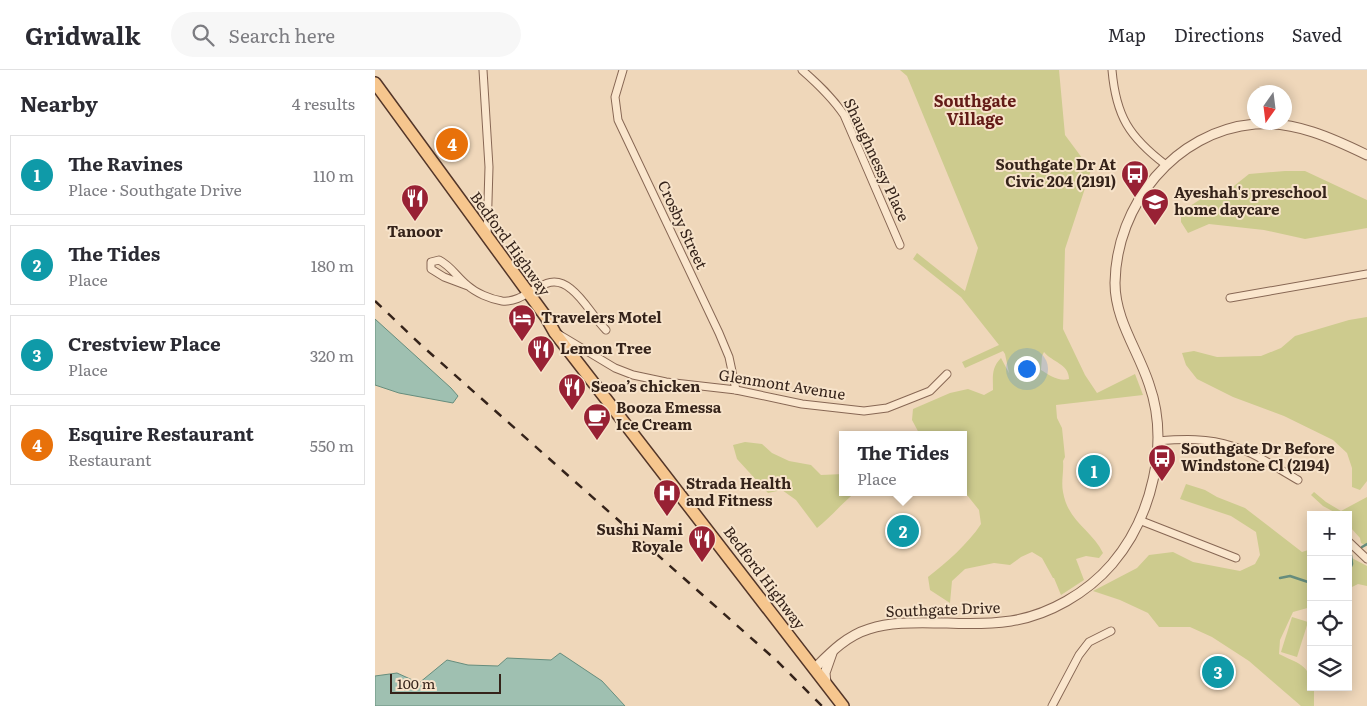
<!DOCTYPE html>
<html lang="en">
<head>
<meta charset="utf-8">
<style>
  body { margin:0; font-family:Literata,serif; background:#f7f7f7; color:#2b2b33 }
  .controls { position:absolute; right:15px; bottom:15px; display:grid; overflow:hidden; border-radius:0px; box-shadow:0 2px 12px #0003 }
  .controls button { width:45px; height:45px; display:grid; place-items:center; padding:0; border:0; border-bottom:1px solid #e1e1e2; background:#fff; color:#2b2b33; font:25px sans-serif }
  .compass { position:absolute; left:872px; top:15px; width:45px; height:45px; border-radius:50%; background:#fff; box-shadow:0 2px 12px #0003; rotate:194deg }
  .scale { position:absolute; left:15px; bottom:12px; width:111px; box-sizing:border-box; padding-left:5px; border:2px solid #35231a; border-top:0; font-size:14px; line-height:18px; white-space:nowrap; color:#35231a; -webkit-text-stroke:4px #f7e3ca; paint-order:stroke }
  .you { position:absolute; left:651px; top:298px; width:18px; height:18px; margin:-12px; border:4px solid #fff; border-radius:50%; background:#1a73e8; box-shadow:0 0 0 8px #1a73e833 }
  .badge { display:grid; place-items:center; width:32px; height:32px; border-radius:50%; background:#982134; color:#fff; font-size:16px; font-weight:700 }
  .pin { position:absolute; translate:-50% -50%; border:2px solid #fff; box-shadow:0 1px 5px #0006 }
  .popup { position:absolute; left:464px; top:361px; width:128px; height:65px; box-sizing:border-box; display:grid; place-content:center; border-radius:0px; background:#fff; filter:drop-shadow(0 1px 4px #0005); font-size:16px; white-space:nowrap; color:#7c7c81 }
  .popup b { font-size:19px; color:#2b2b33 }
  .popup::after { content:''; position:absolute; left:50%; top:100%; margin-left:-10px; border:10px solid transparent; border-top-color:#fff }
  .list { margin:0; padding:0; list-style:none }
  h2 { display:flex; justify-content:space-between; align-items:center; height:65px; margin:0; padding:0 20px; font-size:21px }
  h2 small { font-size:16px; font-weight:400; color:#7c7c81 }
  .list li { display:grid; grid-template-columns:32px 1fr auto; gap:15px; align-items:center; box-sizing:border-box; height:80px; margin:0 10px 10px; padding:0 10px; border:1px solid #e1e1e2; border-radius:0px }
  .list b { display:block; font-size:19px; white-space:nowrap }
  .list p { margin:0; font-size:16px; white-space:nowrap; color:#7c7c81 }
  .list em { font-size:16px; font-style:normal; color:#7c7c81 }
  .icon { flex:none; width:28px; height:28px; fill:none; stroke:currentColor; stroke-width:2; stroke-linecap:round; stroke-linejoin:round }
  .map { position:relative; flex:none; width:992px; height:636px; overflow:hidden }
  header { display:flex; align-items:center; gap:30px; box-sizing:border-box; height:70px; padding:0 25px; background:#fff; border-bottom:1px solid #e1e1e2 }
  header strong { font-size:24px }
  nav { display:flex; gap:28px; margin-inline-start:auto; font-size:18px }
  .search { width:350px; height:45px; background:#f7f7f7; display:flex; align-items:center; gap:12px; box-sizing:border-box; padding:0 18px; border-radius:28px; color:#7c7c81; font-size:19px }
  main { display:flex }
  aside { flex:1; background:#fff }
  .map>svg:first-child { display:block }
  .green { fill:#cdcb8e; fill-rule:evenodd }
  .water { fill:#9fc0b1; stroke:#668d7d }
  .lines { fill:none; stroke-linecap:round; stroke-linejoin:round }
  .stream { stroke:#668d7d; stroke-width:2.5 }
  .minor-casing { stroke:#876754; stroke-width:9 }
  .tertiary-casing { stroke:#876754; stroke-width:11 }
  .primary-casing { stroke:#533629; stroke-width:14 }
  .minor { stroke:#fae6cd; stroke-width:7 }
  .tertiary { stroke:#fae6cd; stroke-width:9 }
  .primary { stroke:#f6c68e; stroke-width:11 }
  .rail { stroke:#35231a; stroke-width:2.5; stroke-dasharray:9 9; stroke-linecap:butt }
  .labels { text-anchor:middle; stroke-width:4; stroke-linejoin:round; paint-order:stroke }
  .street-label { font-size:15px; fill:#35231a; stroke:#f7e3ca }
  .poi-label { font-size:15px; font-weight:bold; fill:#35231a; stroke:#f7e3ca; text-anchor:start }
  .neighbourhood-label { font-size:16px; font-weight:bold; fill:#631b17; stroke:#f7e3ca }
</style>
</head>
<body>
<header>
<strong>Gridwalk</strong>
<div class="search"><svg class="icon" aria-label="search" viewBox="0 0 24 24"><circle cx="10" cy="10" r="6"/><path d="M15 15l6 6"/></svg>Search here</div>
<nav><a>Map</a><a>Directions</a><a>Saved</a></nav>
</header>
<main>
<aside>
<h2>Nearby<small>4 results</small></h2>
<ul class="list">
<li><span class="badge" style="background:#0f9aa8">1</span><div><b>The Ravines</b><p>Place · Southgate Drive</p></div><em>110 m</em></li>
<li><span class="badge" style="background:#0f9aa8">2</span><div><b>The Tides</b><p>Place</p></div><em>180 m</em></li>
<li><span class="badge" style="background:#0f9aa8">3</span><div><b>Crestview Place</b><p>Place</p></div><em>320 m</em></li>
<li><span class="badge" style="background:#e8710a">4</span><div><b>Esquire Restaurant</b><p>Restaurant</p></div><em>550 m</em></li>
</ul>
</aside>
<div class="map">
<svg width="992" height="636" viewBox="0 0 992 636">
  <rect width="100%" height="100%" fill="#efd7ba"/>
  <g class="green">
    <path d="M525,0H684L690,65L716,100L690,179L688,259L710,305L722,323L760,304L768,325L681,335L682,348L687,358L690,387L688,391C689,401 686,412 688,422C693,452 717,460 728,483L724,488L711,486L701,489L709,510L686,525L679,508H678L667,488L657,482L646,487L635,495L619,493L590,499L577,511L575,533L555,520L553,507C572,492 593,474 606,454L604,440L588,420V365H545L537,350L538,339L575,323L593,319L609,325L618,320C618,307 616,298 626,288L634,303L630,284L628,281L590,298L587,292L624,275L586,227L538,189L542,183L590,221L603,178L532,6ZM669,282C677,292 694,294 694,309C684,312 674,305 666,300L667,286Z"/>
    <path d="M910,101H930L992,130V158L930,169L889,160L834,154L813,163L806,152V142L835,123L849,124L874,104Z"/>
    <path d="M992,247V411L985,420L977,417V398L972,383L958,370L909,346L858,327L822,309L811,295L807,283L819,281L842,287L886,286L906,278L920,266L974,250Z"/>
    <path d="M370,372L387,374L397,383L414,391L436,395L446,405L468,404V422H481C467,433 456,447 442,458L421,430L407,420L393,423L362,389L358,375Z"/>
    <path d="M811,414L830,420L842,427L870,438L927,482L936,479V537L918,542L905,570L904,584C921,593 936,594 936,617H939V636H926L874,591L837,567L815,557H784L773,543L745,530L718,521L762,498L774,485L798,482L818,492L865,501L880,494L885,485L881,462L856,446L805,429Z"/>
    <path d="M939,422L951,432L966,441L992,427V476L986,473L985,468L976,458L973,459V445H959L961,443L948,436L936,425Z"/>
    <path d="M973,486L992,496V516L983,514L973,519Z"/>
    <path d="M917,547L933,552L922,587L906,582Z"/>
  </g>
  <g class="water">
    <path d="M0,249L76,318L83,326L78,333L24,323L0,315Z"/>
    <path d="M185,583L227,611L250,636H0V606L22,603L44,613L72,590L93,595L123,596L132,588L176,590Z"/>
  </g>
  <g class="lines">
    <g class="stream">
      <path d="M987,477L992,474"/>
      <path d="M973,504L977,494L976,485"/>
      <path d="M905,508L915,506L936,513"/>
    </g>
    <g class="minor-casing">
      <g id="minor">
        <path d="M108,0L114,97L112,165"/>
        <path d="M248,0L240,27L243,50L344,263L354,287L361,320"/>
        <path d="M427,0C443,14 457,27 469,45L525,175"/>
        <path d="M737,0C741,46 754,67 791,95"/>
        <path d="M93,216L69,207L56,199V192L64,190C76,196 82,207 92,215C101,223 115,229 127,231C154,234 170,197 196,219C210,230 218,247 231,260"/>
        <path d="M855,228L992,204"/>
        <path d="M185,265L240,298L258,305L291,312L361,320L427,334L489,341L512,338L555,321L572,304"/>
        <path d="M783,371C808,369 833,368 857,376C880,383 902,398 923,410"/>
        <path d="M764,450L861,488"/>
        <path d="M973,471L992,489"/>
        <path d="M677,636L704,585L714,572L736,561"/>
      </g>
    </g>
    <g class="tertiary-casing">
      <g id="tertiary">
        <path d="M439,599C455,583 471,566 494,559C519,551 546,553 572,553C593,554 615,554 636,551C674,545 712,523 737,494C777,447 795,373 774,314C763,280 740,250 740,213C741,135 800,61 880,54C920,51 957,68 992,85"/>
        <path d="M451,613L450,603L457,583"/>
      </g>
    </g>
    <g class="primary-casing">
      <path id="primary" d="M0,13L171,247L180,263L468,636"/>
    </g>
    <use href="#minor" class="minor"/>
    <use href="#tertiary" class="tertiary"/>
    <use href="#primary" class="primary"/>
    <path class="rail" d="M0,231L45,274L402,591L447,636"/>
  </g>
  <defs>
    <g id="bus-pin" transform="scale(1.4375)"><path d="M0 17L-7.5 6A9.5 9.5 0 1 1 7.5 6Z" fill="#982134" stroke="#f7e3ca"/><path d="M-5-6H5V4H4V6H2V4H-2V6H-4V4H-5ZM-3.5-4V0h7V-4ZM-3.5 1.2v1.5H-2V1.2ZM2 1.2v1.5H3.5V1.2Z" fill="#fff"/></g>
    <g id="restaurant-pin" transform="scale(1.4375)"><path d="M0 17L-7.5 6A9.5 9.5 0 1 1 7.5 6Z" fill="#982134" stroke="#f7e3ca"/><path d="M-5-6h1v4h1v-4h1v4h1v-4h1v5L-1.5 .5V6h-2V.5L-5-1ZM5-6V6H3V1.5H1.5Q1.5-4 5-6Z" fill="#fff"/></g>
    <g id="school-pin" transform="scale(1.4375)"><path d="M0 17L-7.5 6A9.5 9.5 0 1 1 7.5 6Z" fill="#982134" stroke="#f7e3ca"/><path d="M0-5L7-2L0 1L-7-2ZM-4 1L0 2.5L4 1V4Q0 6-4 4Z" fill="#fff"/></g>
    <g id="hotel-pin" transform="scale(1.4375)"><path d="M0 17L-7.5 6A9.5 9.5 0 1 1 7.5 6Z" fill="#982134" stroke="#f7e3ca"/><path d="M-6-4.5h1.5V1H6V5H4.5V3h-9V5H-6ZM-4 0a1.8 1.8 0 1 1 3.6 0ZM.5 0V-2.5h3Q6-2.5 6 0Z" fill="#fff"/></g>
    <g id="cafe-pin" transform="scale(1.4375)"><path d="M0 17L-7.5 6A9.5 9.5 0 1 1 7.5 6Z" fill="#982134" stroke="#f7e3ca"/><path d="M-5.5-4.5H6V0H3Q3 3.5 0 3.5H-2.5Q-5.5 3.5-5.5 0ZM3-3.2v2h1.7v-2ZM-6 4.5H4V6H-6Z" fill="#fff"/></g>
    <g id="hospital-pin" transform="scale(1.4375)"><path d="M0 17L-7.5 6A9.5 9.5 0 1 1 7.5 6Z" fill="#982134" stroke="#f7e3ca"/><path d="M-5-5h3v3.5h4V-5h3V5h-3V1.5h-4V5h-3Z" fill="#fff"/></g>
  </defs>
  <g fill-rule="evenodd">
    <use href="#bus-pin" x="760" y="104"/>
    <use href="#restaurant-pin" x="40" y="128"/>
    <use href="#school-pin" x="780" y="132"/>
    <use href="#hotel-pin" x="147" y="248"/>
    <use href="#restaurant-pin" x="166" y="279"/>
    <use href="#restaurant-pin" x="197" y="317"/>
    <use href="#cafe-pin" x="222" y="347"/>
    <use href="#bus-pin" x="787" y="388"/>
    <use href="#hospital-pin" x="292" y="423"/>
    <use href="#restaurant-pin" x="327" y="469"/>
  </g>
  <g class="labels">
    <g class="street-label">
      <text transform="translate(501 90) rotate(65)" y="5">Shaughnessy Place</text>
      <text transform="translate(307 155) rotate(65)" y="5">Crosby Street</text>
      <text transform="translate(135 174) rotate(54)" y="5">Bedford Highway</text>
      <text transform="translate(407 315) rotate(9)" y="5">Glenmont Avenue</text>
      <text transform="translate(389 508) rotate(53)" y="5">Bedford Highway</text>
      <text transform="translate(568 540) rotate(-2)" y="5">Southgate Drive</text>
    </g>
    <g class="poi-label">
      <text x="741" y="100" text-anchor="end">Southgate Dr At<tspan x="741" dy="17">Civic 204 (2191)</tspan></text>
      <text x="799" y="128">Ayeshah's preschool<tspan x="799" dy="17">home daycare</tspan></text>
      <text x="40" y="167" text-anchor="middle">Tanoor</text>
      <text x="166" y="253">Travelers Motel</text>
      <text x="185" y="284">Lemon Tree</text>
      <text x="216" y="322">Seoa’s chicken</text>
      <text x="241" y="343">Booza Emessa<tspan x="241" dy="17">Ice Cream</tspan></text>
      <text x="806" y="384">Southgate Dr Before<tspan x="806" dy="17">Windstone Cl (2194)</tspan></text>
      <text x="311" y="419">Strada Health<tspan x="311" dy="17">and Fitness</tspan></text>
      <text x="308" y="465" text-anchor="end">Sushi Nami<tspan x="308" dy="17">Royale</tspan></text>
    </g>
    <g class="neighbourhood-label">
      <text x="600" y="37">Southgate<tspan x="600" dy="18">Village</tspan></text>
    </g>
  </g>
</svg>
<div class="controls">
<button>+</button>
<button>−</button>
<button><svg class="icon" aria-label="locate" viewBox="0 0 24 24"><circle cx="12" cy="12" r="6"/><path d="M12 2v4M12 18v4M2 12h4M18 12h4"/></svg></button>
<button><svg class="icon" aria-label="layers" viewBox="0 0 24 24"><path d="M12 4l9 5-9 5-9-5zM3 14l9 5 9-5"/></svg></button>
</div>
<svg class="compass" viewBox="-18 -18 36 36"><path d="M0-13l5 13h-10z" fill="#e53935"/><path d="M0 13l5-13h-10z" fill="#7c7c81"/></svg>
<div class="scale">100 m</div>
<div class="you"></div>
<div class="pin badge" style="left:719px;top:401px;background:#0f9aa8">1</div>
<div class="pin badge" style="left:528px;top:461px;background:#0f9aa8">2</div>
<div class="popup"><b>The Tides</b>Place</div>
<div class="pin badge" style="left:843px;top:602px;background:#0f9aa8">3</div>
<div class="pin badge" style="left:77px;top:74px;background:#e8710a">4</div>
</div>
</main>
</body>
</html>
